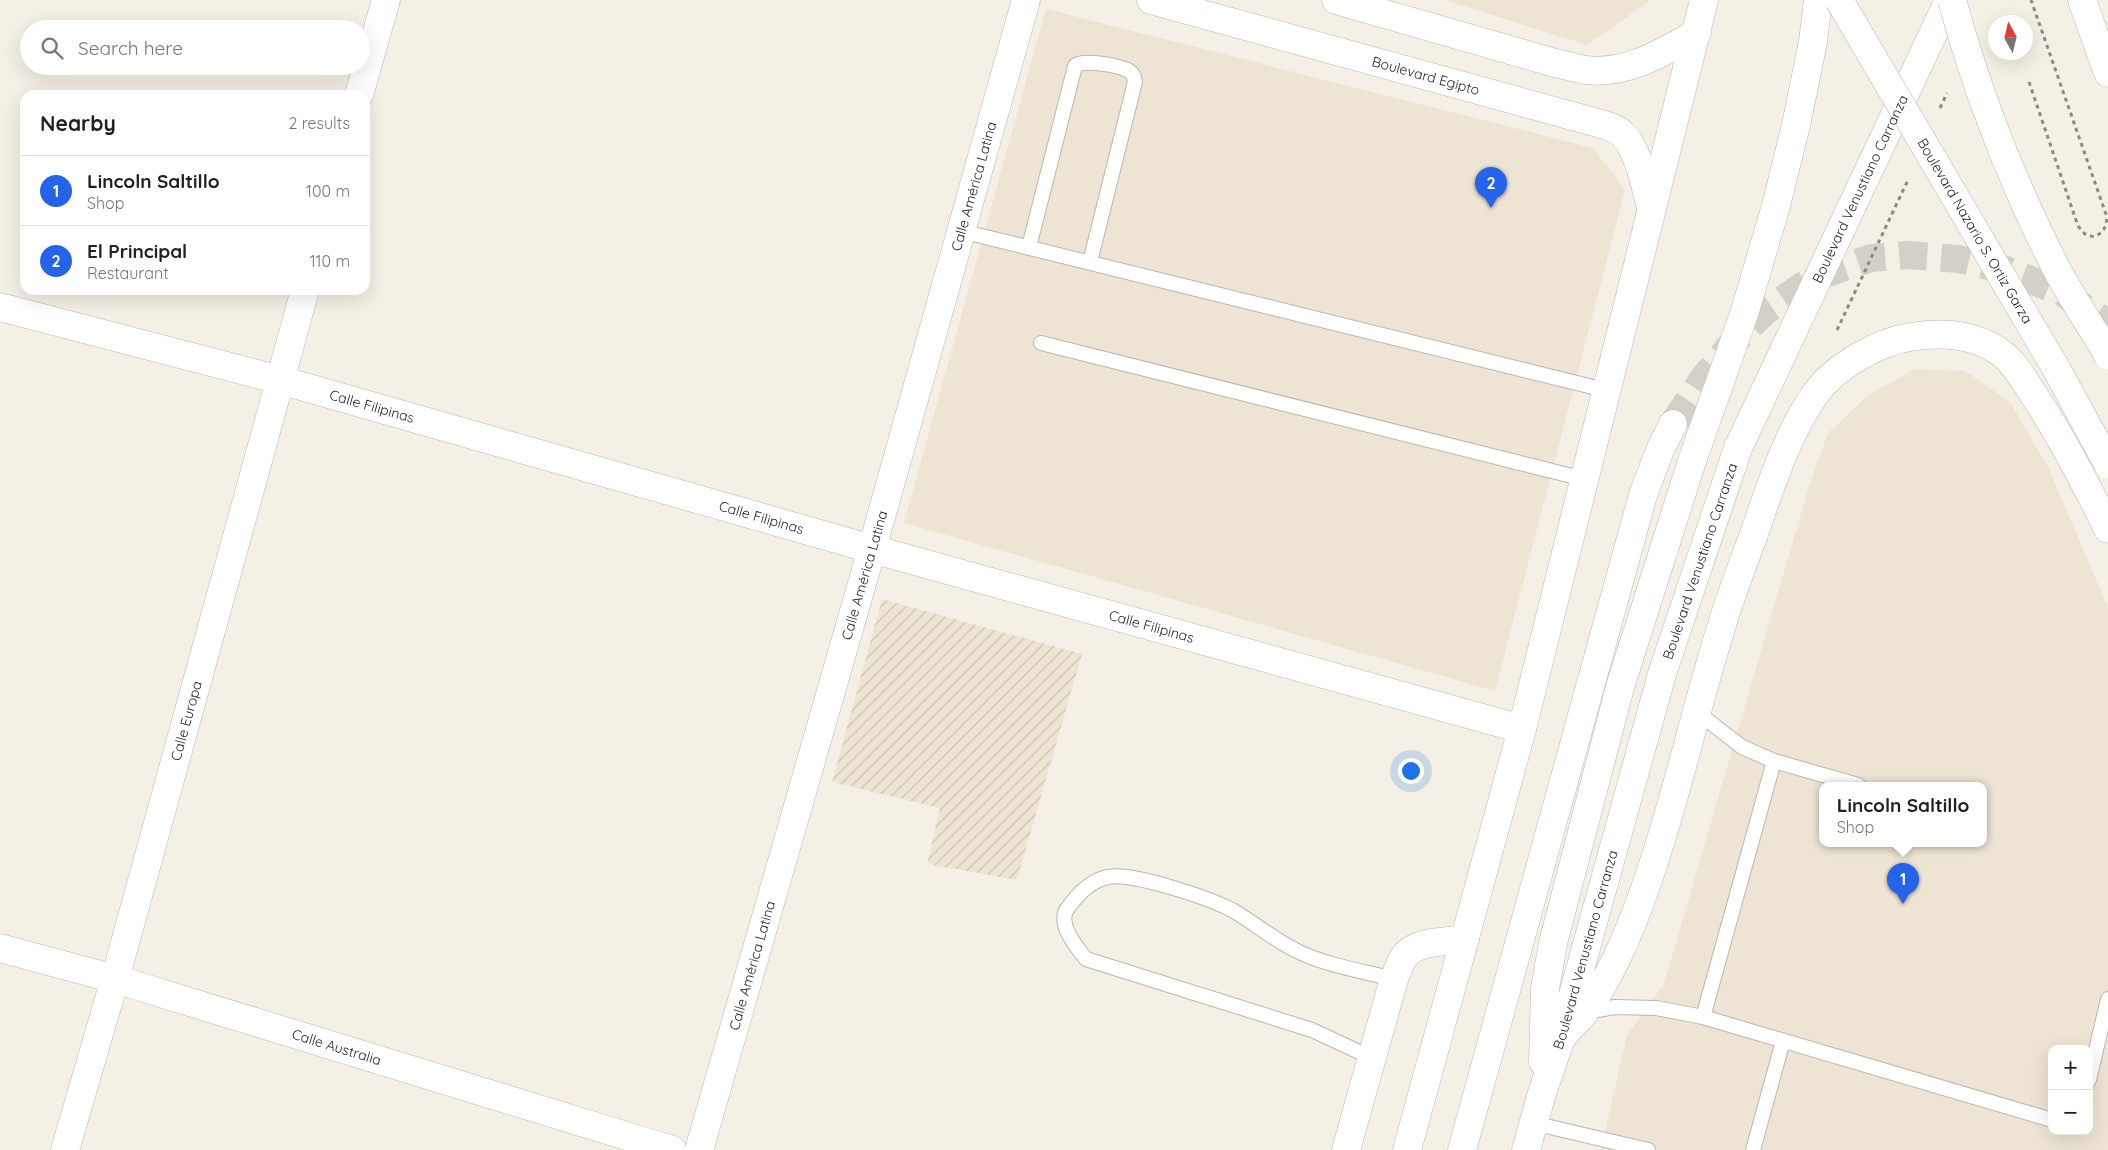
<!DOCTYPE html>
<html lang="en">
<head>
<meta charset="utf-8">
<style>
  body { margin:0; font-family:Quicksand,sans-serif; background:#f6f6f6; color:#202124 }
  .controls { position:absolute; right:15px; bottom:15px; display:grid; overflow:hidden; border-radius:10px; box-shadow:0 5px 20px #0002 }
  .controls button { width:45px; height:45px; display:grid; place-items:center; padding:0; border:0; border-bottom:1px solid #e0e0e0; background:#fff; color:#202124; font:25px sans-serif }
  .compass { position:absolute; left:1988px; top:15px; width:45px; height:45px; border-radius:50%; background:#fff; box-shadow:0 5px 20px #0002; rotate:352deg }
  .you { position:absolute; left:1410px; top:770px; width:18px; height:18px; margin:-12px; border:4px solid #fff; border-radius:50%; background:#1a73e8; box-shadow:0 0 0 8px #1a73e833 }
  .badge { display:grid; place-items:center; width:32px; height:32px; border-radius:50%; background:#2563eb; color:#fff; font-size:16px; font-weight:700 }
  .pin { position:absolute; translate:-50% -41px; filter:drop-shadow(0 1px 2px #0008) }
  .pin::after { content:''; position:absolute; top:26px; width:18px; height:15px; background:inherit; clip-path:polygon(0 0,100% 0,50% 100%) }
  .popup { position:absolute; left:1819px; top:782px; width:168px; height:65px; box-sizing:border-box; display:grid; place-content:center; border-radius:10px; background:#fff; filter:drop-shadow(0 1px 4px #0005); font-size:16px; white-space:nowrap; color:#757577 }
  .popup b { font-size:19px; color:#202124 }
  .popup::after { content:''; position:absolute; left:50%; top:100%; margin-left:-10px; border:10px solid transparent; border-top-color:#fff }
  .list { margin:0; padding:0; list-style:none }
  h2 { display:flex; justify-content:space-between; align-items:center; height:65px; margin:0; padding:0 20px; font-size:21px }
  h2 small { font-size:16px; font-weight:400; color:#757577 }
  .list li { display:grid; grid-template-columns:32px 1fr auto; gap:15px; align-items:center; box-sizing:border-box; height:70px; padding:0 20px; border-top:1px solid #e0e0e0 }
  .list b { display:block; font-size:19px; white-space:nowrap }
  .list p { margin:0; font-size:16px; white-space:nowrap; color:#757577 }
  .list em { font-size:16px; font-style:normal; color:#757577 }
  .icon { flex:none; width:28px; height:28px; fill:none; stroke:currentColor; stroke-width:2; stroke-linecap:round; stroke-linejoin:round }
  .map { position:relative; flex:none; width:2108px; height:1150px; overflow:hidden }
  .search { position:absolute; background:#fff; box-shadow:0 5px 20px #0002; left:20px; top:20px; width:350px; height:55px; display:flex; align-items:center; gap:12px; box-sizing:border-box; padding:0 18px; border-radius:28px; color:#757577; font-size:19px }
  .panel { position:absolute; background:#fff; box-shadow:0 5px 20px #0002; left:20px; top:90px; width:350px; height:205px; border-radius:15px }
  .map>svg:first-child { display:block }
  .built { fill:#ede4d3; fill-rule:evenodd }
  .industrial { fill:url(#industrial-furrows) }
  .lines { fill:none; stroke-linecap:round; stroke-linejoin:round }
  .trunk-tunnel { stroke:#d5d0c7; stroke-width:28; stroke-dasharray:28 14; stroke-linecap:butt }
  .service-casing { stroke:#bcb6ac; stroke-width:16 }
  .minor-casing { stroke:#bcb6ac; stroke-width:29 }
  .primary-casing { stroke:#bcb6ac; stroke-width:29 }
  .trunk-casing { stroke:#bcb6ac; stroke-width:29 }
  .path { stroke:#8e8a83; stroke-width:3; stroke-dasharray:4 4; stroke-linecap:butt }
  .service { stroke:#fff; stroke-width:14 }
  .minor { stroke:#fff; stroke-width:28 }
  .primary { stroke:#fff; stroke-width:28 }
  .trunk { stroke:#fff; stroke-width:28 }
  .primary-bridge-casing { stroke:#bcb6ac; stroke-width:29; stroke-linecap:butt }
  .trunk-bridge-casing { stroke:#bcb6ac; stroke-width:29; stroke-linecap:butt }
  .primary-bridge { stroke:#fff; stroke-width:28 }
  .trunk-bridge { stroke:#fff; stroke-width:28 }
  .labels { text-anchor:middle; stroke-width:4; stroke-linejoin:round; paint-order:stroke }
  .street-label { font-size:14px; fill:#1f1d1a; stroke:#f5f0e5 }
</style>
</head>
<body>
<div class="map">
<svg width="2108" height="1150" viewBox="0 0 2108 1150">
  <defs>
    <pattern id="industrial-furrows" width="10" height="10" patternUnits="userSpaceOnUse" patternTransform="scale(1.25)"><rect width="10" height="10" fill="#ede4d3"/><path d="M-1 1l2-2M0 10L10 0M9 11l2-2" fill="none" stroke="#cbc3b5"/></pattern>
  </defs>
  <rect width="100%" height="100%" fill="#f5f0e5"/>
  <g class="built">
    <path d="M1444,0H1651L1587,45Z"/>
    <path d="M1046,9L1593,148L1625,190L1495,691L904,523Z"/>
    <path d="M1915,369L1965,371L2010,402L2048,467L2108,608V1150H1601L1627,1035L1664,984L1809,486L1828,433L1867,396ZM1823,785H1983V843H1823ZM2052,1049H2089V1131H2052Z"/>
  </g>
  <path class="industrial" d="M882,599L1082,654L1017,880L927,864L940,808L832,782Z"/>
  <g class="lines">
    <path class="trunk-tunnel" d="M1673,424L1703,379L1731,345L1764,312L1816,277L1871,258L1908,255L1958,259L2006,270L2063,293L2108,324"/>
    <g class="service-casing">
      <g id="service">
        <path d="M961,231L1605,390"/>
        <path d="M1029,247L1075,66C1082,59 1115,65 1125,69C1129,70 1132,73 1134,77L1135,82L1090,262"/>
        <path d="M1041,343L1584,479"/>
        <path d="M1698,713L1742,747L1774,761L1858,785"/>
        <path d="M1586,1012L1615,1007L1656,1008L1703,1017L2052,1120"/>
        <path d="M1703,1017L1774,761"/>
        <path d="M1372,1058L1312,1030L1086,959C1077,948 1057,924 1067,909C1077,895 1091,880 1108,877C1132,872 1209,898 1232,910C1255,923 1275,941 1299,952C1329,966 1362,971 1394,979"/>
        <path d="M2089,1080L2108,999"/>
        <path d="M1533,1123L1648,1150"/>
        <path d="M1753,1150L1783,1041"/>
      </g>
    </g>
    <g class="minor-casing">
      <g id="minor">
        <path id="s1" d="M1151,0L1605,125C1610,127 1616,129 1620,132C1638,146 1645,186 1651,207"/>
        <path d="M1336,0L1555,63C1565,65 1575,68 1585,70C1627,75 1662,53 1697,33"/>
        <path d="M359,95L386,0"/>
        <path id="s2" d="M0,307L280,380L872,549L1522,729"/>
        <path id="s3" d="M0,948L115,979L672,1150"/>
        <path id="s4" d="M65,1150L115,979L305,290"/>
        <path id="s5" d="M699,1150L872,549L1026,0"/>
        <path d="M1346,1150L1394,979C1397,972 1400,963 1404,957C1415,940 1448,942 1465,939"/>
      </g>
    </g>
    <g class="primary-casing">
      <g id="primary">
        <path d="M2082,0L2108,73"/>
        <path d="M1543,1062L1545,989L1553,943L1620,687L1692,461L1744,314L1776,206L1796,125L1813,42L1818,0"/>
        <path d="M1407,1150L1522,729L1704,0"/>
        <path id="s6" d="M1526,1150L1542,1093L1561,1038L1662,674L1738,448L1949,0"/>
      </g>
    </g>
    <g class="trunk-casing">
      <g id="trunk">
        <path d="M1561,1038C1568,1030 1576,1022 1583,1014C1608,983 1630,931 1643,894C1674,808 1693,718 1720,631C1730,597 1743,564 1755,531C1770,487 1789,430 1816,393C1836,366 1878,342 1910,337C1941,332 1974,333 2001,353C2014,362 2023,379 2032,392C2061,436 2085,482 2108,529"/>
        <path d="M1462,1150L1643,495L1660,450L1673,424"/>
      </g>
    </g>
    <g class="path">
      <path d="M2029,82L2078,226L2085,234L2094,237C2104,232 2106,228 2107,217L2031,0"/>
      <path d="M1940,108L1947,93"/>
      <path d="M1837,330L1908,180"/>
    </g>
    <use href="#service" class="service"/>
    <use href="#minor" class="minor"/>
    <use href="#primary" class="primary"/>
    <use href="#trunk" class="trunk"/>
    <g class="primary-bridge-casing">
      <g id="primary-bridge">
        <path id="s7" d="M1839,0L2057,370L2108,464"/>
      </g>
    </g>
    <g class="trunk-bridge-casing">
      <path id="trunk-bridge" d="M1952,0C1976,88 2009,174 2050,256C2066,290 2089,322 2108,355"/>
    </g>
    <use href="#primary-bridge" class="primary-bridge"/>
    <use href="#trunk-bridge" class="trunk-bridge"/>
  </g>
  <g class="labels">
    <g class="street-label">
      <text dy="5" stroke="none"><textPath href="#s1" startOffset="285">Boulevard Egipto</textPath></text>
      <text dy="5" stroke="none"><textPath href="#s5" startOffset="1002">Calle América Latina</textPath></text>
      <text dy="5" stroke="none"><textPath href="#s6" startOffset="1020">Boulevard Venustiano Carranza</textPath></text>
      <text dy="5" stroke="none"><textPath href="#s7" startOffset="268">Boulevard Nazario S. Ortiz Garza</textPath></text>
      <text dy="5" stroke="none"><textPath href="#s2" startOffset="385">Calle Filipinas</textPath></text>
      <text dy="5" stroke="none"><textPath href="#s2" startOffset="790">Calle Filipinas</textPath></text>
      <text dy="5" stroke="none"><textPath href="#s6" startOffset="614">Boulevard Venustiano Carranza</textPath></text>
      <text dy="5" stroke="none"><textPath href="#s5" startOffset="598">Calle América Latina</textPath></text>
      <text dy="5" stroke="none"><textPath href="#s2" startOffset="1195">Calle Filipinas</textPath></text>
      <text dy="5" stroke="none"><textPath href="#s4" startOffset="446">Calle Europa</textPath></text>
      <text dy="5" stroke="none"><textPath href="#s6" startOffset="209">Boulevard Venustiano Carranza</textPath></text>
      <text dy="5" stroke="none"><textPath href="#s5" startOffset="192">Calle América Latina</textPath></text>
      <text dy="5" stroke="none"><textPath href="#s3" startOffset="351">Calle Australia</textPath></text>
    </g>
  </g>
</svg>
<div class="controls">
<button>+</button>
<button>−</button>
</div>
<svg class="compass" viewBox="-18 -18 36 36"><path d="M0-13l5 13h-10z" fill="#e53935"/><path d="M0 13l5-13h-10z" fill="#757577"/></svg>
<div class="you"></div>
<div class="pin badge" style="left:1903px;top:904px">1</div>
<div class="popup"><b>Lincoln Saltillo</b>Shop</div>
<div class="pin badge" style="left:1491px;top:208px">2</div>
<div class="search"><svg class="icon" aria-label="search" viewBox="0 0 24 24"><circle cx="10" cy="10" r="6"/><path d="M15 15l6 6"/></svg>Search here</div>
<section class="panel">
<h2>Nearby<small>2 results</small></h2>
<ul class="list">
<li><span class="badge">1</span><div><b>Lincoln Saltillo</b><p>Shop</p></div><em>100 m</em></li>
<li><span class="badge">2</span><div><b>El Principal</b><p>Restaurant</p></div><em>110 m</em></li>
</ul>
</section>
</div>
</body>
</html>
